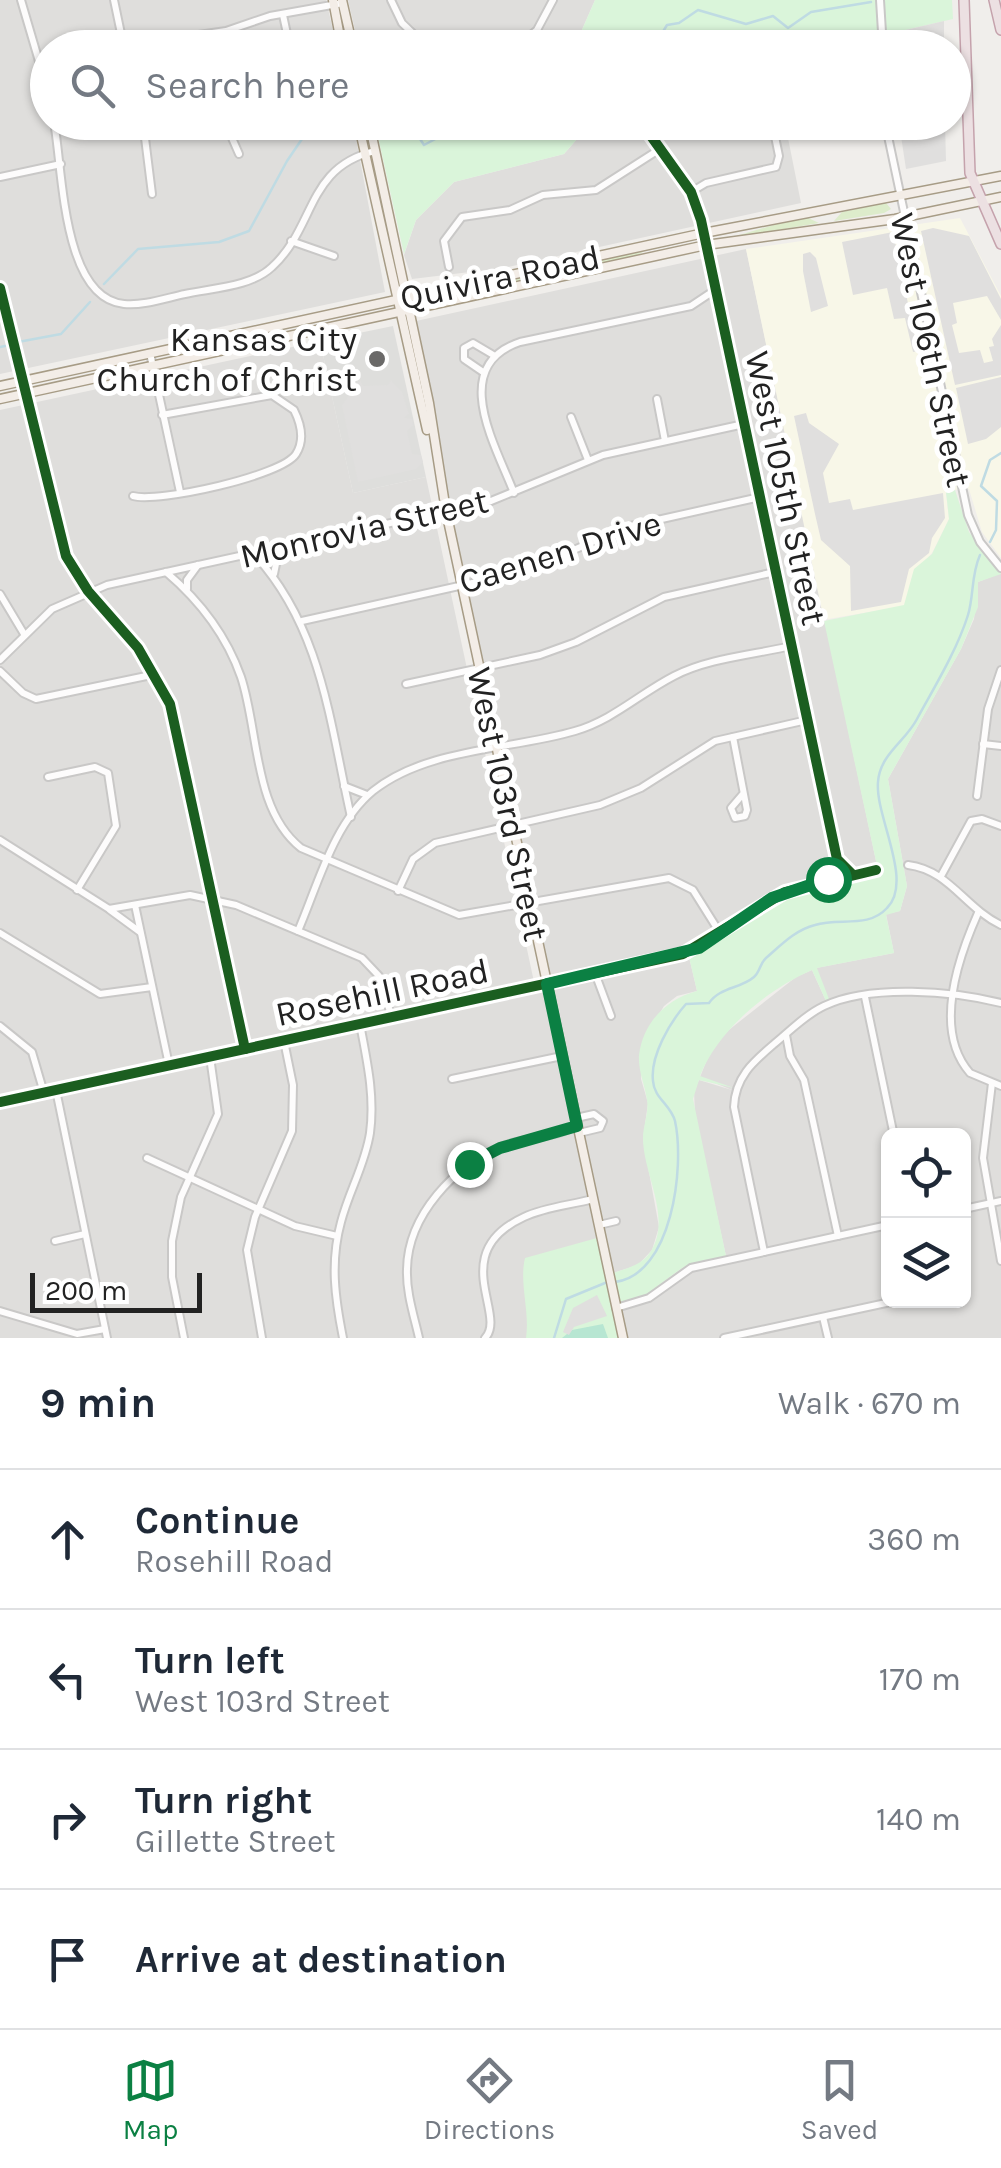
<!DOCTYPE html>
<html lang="en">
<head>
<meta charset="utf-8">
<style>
  body { margin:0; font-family:Karla,sans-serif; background:#f6f6f7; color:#1f2937 }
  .controls { position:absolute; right:30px; bottom:30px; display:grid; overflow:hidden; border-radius:15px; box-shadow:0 2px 8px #0004 }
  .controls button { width:90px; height:90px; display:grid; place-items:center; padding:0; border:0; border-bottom:2px solid #e0e1e3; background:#fff; color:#1f2937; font:50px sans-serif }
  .scale { position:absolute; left:30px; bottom:25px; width:172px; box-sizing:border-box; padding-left:10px; border:5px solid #222; border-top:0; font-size:28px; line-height:35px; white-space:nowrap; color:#222; -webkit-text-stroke:8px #fff; paint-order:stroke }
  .stop { position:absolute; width:30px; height:30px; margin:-22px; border:8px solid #0b8043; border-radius:50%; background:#fff }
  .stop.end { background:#0b8043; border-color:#fff; box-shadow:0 2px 10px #0008 }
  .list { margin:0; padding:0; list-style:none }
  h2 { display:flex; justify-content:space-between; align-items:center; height:130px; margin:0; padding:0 40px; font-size:42px }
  h2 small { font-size:32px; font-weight:400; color:#747a83 }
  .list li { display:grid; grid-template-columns:65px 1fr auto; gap:30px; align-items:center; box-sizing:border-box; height:140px; padding:0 40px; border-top:2px solid #e0e1e3 }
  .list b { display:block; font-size:38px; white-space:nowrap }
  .list p { margin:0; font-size:32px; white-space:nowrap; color:#747a83 }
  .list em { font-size:32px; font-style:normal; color:#747a83 }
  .icon { flex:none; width:55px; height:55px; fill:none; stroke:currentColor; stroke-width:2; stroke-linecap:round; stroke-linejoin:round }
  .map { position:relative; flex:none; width:1001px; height:1338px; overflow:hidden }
  .search { position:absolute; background:#fff; box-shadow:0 2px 8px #0004; left:30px; right:30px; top:30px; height:110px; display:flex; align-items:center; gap:25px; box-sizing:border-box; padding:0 35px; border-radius:55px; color:#747a83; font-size:38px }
  .sheet { height:690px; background:#fff }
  nav { display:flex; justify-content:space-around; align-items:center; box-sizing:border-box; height:140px; border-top:2px solid #e0e1e3; background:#fff; font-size:28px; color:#747a83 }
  nav a { display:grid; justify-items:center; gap:5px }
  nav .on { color:#0b8043 }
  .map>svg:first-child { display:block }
  .residential { fill:#dfdedc; fill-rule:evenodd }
  .education { fill:#f8f7e8 }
  .religious { fill:#dededc }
  .grass { fill:#ddeccb }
  .park { fill:#daf5da }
  .pitch { fill:#b7e6d2 }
  .parking { fill:#e0dfde }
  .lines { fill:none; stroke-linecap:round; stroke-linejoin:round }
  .stream { stroke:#bfdbe3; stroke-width:2.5 }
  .minor-casing { stroke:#c9c8c7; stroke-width:10 }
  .major-casing { stroke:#a79c86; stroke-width:11 }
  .highway-casing { stroke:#c5a2ac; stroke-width:12 }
  .minor { stroke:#fdfcfc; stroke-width:6 }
  .major { stroke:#f3ede7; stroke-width:8 }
  .highway { stroke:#ece0e2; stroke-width:9 }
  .cycleway-casing { stroke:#fff; stroke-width:16 }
  .cycleway { stroke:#1b5e20; stroke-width:10 }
  .route { stroke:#0b8043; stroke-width:12 }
  .poi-dot { fill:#6a6968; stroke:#fff; stroke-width:4 }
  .labels { text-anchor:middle; stroke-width:10; stroke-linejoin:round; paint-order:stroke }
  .street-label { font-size:35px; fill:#222; stroke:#fff }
  .poi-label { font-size:35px; fill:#222; stroke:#fff; text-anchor:end }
</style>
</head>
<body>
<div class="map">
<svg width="1001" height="1338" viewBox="0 0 1001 1338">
  <rect width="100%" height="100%" fill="#f0eeeb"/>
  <g class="residential">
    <path d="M0,0H326L337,47L48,48V122L353,123L385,292L0,374Z"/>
    <path d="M348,0H595L574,48L359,47Z"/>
    <path d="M591,123H785L801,203L503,268L412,279L404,255L416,220L454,182L564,154Z"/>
    <path d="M746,249L879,875L792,894L689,957L697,991L677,996L664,1006L643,1041L641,1079L648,1103L643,1139L659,1227L652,1250L638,1265L613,1273L458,548L416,321Z"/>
    <path d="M320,341L353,493L426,477L534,982L209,1052L210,1056L547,984L618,1299L657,1288L682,1268L726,1256L695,1115L694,1090L699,1080L732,1090L700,1077L710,1052L725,1033L796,977L812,970L826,1001L816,968L894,953L886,914L900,911L907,886L888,779L961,649L974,619L978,582L1001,573V1338H0V410ZM888,1136H964V1300H888Z"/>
  </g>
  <path class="education" d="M960,218L1001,296V558L982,532L969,489L951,490L946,493L949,519L932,553L913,574L905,606L828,619L823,616L746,249Z"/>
  <path class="religious" d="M393,326L426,477L353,493L320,341Z"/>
  <g class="grass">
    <path d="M886,203L891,209L884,213L834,221L842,212Z"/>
    <path d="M804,216L819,223L726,239Z"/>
    <path d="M645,251L631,258L502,285L513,279Z"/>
  </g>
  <g class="park">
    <path d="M595,0H952L953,19L879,36L878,47L574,48Z"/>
    <path d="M375,123V122L591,123L564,154L454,182L416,220L404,254Z"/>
    <path d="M955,490L969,532L1001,574L978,582V607L961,649L888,779L907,886L900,911L886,915L894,953L817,968L829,999L826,1001L812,970C767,990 718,1030 700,1076L734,1088L699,1080L693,1099L726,1256L682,1268L643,1297L620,1302L613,1273C628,1268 642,1265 651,1251C672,1217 643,1174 643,1138C643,1126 649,1113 647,1100C645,1085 638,1071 639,1055C643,1023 666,999 697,991L689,957L792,894L879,875L824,621L904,605L914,569L932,554L949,519L946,492Z"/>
    <path d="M597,1238L619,1338H526C530,1311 519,1283 525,1258Z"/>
  </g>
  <path class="pitch" d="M603,1324L608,1338H562L572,1330Z"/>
  <g class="parking">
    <path d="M944,21V47H897V32Z"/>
    <path d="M899,123H945L946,161L906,169Z"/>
    <path d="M933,228L969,236L1001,299V320L987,296L953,303L957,323L952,325L959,353L980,350L984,363L993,361L989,347L994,346L992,339L1001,325V375L955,385L921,231Z"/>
    <path d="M893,232L918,351L913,352L905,318L894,319L887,288L853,295L842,242Z"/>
    <path d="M810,252L816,258L828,306L811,312L803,271V254Z"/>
    <path d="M1001,377V427L986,439L968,444L956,388Z"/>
    <path d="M360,380L363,386L388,385L391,380L402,392L409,414L404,418L412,419L413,426L407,431L412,454L421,455L423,462L416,469L358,482L342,405Z"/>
    <path d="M806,413L809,423L839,444L823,473L829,503L850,499L853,510L943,493L945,518L932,538L929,553L909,569L901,602L851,611L850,566L821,540L815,514L794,416Z"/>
    <path d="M597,1295L607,1316L574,1327L569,1335L563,1332L573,1308Z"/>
  </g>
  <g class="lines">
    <g class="stream">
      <path d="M653,48L667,25L679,23L698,10L746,24L773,16L788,28L811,12L871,2"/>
      <path d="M409,122L424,145L441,136L449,125L487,133L496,122"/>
      <path d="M104,284L138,249L219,242L249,231L287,161L304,136L322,122"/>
      <path d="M18,342L61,334L90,302"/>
      <path d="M0,347L5,346"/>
      <path d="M990,542L996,530L997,501L981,486L990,460L1001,453"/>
      <path d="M615,1282C672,1275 685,1167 675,1121C671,1105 654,1098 653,1081C650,1056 670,1022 686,1004L709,1003C720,987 740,989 754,977C760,972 760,963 766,958C781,945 795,930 815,925C839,917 868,929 887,908C914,881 875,817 878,782C880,754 905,742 917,719C935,686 957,650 968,615C974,595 971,575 980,555"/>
      <path d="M554,1338L566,1299L605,1283"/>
    </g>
    <g class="minor-casing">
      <g id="minor">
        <path d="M21,0L48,92"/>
        <path d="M114,0L124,48"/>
        <path d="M391,0L402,23L428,48"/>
        <path d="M880,0L883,48"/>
        <path d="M283,15L290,48"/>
        <path d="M208,35L210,48"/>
        <path d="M123,46L226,31L270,16L343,3"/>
        <path d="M515,48L537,30L553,0"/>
        <path d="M54,122C63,170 62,298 124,304C143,306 166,298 185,294C212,288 251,287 272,267C316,227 306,167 375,151"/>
        <path d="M143,122L152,194"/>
        <path d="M225,122L239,154"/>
        <path d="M641,122L691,192L701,220L837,859L852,875"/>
        <path d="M885,122L968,515L980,542L1001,568"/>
        <path d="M0,177L61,164"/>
        <path d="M691,192L706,183L776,167L779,156L772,122"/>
        <path d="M291,241L334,256"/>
        <path d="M449,267L444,241L462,217L510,210L543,195L596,190L660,149"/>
        <path d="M0,288L66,556L88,591L138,648L170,704L245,1049"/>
        <path d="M150,353L180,492"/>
        <path d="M483,372L464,359V348L473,343L495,356"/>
        <path d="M657,399L665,441"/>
        <path d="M571,417L588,460"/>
        <path d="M514,493C496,446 448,366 520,342L691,306L715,290"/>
        <path d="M133,496C158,503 282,476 296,454C305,440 301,424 294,410L272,395L162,415"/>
        <path d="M254,554C322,627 330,724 351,817"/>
        <path d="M166,572C200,601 226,634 241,677C259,731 253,810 301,848L459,915L669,878L693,890L720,933"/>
        <path d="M274,574L279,549"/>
        <path d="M187,589V580L198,565"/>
        <path d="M0,594L24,634"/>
        <path d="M302,621L526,571L626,527L760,497"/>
        <path d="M0,660L52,609L107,585L491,501L603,455L744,424"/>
        <path d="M0,671L23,693L36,699L156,674"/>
        <path d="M406,684L540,655L576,642L664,597L775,572"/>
        <path d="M733,737L747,810L745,816L735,818L731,808L743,794"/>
        <path d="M983,744L1001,746"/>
        <path d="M48,777L95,767L108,773L116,826L77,890"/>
        <path d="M344,786L367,795"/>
        <path d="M977,796L988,709L1001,670"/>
        <path d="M0,840L109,909L190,895L236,905L362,958L379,976L392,1018"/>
        <path d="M908,865C949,870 965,908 1001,925"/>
        <path d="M941,876L971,821L982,819L1001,826"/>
        <path d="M827,881L837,859"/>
        <path d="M398,891L413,859L435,843L600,805L641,788L715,741L807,720"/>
        <path d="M135,905L169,1065"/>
        <path d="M110,910L140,932"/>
        <path d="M978,913C958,958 933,1031 970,1073L1001,1086"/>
        <path d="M298,931C318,885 333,824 373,791C427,748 510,750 575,731C613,720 639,694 674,676C709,658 753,655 791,646"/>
        <path d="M0,933L100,994L152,987"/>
        <path d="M595,973L611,1016"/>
        <path d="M865,997L894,1136"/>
        <path d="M0,1026L32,1052L44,1093"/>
        <path d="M786,1035L790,1056L804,1080L838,1236"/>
        <path d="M452,1079L562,1056"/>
        <path d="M992,1083L983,1158L1001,1261"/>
        <path d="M56,1090L107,1338"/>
        <path d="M0,1102L683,954L785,892L876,870"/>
        <path d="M576,1118L594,1114L603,1121L600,1128L579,1133"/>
        <path d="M147,1158L295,1226L337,1236"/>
        <path d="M964,1209L1001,1201"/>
        <path d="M599,1225L616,1221"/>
        <path d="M55,1241L85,1234"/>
        <path d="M764,1252L734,1107C735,1077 753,1062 774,1044C790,1031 805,1015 824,1006C870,984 953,991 1001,1003"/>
        <path d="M616,1308L649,1298L691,1268L888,1225"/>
        <path d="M0,1311L77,1334L105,1329"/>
        <path d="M823,1317L828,1338"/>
        <path d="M184,1338L172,1277V1241L181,1197L218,1114L210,1057"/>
        <path d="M262,1338L247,1250L255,1217L292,1131L293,1085L284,1041"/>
        <path d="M343,1338C335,1298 330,1262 341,1222C349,1191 365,1165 370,1133C375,1096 367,1061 360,1024"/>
        <path d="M419,1338C414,1316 406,1292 407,1269C408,1215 454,1166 503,1146C526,1137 556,1138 577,1125"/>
        <path d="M485,1338C508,1315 446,1253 524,1217C545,1207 571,1205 593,1199"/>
        <path d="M724,1338L900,1300"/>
      </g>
    </g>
    <g class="major-casing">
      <g id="major">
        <path d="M333,0L342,48"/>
        <path d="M342,0L353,48"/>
        <path d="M358,122L427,430"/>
        <path d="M369,122L429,403L446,511L623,1338"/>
        <path d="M0,386L704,233L1001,176"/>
        <path d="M0,399L706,245L895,219L1001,197"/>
      </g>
    </g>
    <g class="highway-casing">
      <g id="highway">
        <path d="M964,0L970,173L1001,244"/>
        <path d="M994,0L1001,30"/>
      </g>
    </g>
    <use href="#minor" class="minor"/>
    <use href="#major" class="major"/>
    <use href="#highway" class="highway"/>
    <g class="cycleway-casing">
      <g id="cycleway">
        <path d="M641,122L691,192L701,220L837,859L853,875"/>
        <path d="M0,288L66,556L88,591L138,648L170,704L245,1049"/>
        <path d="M0,1102L683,954L785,892L876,870"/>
      </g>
    </g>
    <use href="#cycleway" class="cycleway"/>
  </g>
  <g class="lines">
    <path class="route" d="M469,1164L500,1148L577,1126L547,984L699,948L772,898L828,879"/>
  </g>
  <circle class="poi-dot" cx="377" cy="359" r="10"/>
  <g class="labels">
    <g class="street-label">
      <text transform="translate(500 277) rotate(-12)" y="12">Quivira Road</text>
      <text transform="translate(931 350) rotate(78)" y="12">West 106th Street</text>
      <text transform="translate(786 488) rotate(78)" y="12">West 105th Street</text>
      <text transform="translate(364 528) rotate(-13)" y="12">Monrovia Street</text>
      <text transform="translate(560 552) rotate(-17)" y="12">Caenen Drive</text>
      <text transform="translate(508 804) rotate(78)" y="12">West 103rd Street</text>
      <text transform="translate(382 992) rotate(-12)" y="12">Rosehill Road</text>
    </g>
    <g class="poi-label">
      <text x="357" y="351">Kansas City<tspan x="357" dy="40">Church of Christ</tspan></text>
    </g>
  </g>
</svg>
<div class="controls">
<button><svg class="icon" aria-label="locate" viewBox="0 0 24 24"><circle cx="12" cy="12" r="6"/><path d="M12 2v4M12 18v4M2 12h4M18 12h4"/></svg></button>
<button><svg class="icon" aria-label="layers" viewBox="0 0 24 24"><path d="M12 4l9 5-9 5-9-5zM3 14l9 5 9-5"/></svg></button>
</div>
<div class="scale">200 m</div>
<div class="stop" style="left:828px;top:879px"></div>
<div class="stop end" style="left:469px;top:1164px"></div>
<div class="search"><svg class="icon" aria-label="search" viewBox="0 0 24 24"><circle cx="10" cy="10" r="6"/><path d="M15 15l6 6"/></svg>Search here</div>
</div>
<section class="sheet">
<h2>9 min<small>Walk · 670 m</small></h2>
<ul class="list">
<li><svg class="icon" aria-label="ahead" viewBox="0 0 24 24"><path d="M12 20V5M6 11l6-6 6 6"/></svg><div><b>Continue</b><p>Rosehill Road</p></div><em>360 m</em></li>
<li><svg class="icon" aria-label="left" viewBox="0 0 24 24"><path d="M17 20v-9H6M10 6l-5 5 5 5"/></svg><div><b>Turn left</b><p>West 103rd Street</p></div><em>170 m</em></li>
<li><svg class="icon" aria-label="right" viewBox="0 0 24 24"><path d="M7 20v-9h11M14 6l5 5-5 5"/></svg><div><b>Turn right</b><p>Gillette Street</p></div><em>140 m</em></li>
<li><svg class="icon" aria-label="arrive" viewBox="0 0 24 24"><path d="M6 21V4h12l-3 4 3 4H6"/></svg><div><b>Arrive at destination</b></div></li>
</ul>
</section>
<nav>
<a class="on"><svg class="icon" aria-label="map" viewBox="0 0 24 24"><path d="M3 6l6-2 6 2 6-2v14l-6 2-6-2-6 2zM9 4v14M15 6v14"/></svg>Map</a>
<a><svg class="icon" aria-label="directions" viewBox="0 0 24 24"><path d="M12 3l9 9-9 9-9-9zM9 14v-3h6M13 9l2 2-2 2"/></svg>Directions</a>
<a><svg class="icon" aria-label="saved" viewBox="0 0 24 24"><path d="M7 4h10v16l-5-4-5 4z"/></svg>Saved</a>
</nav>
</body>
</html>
